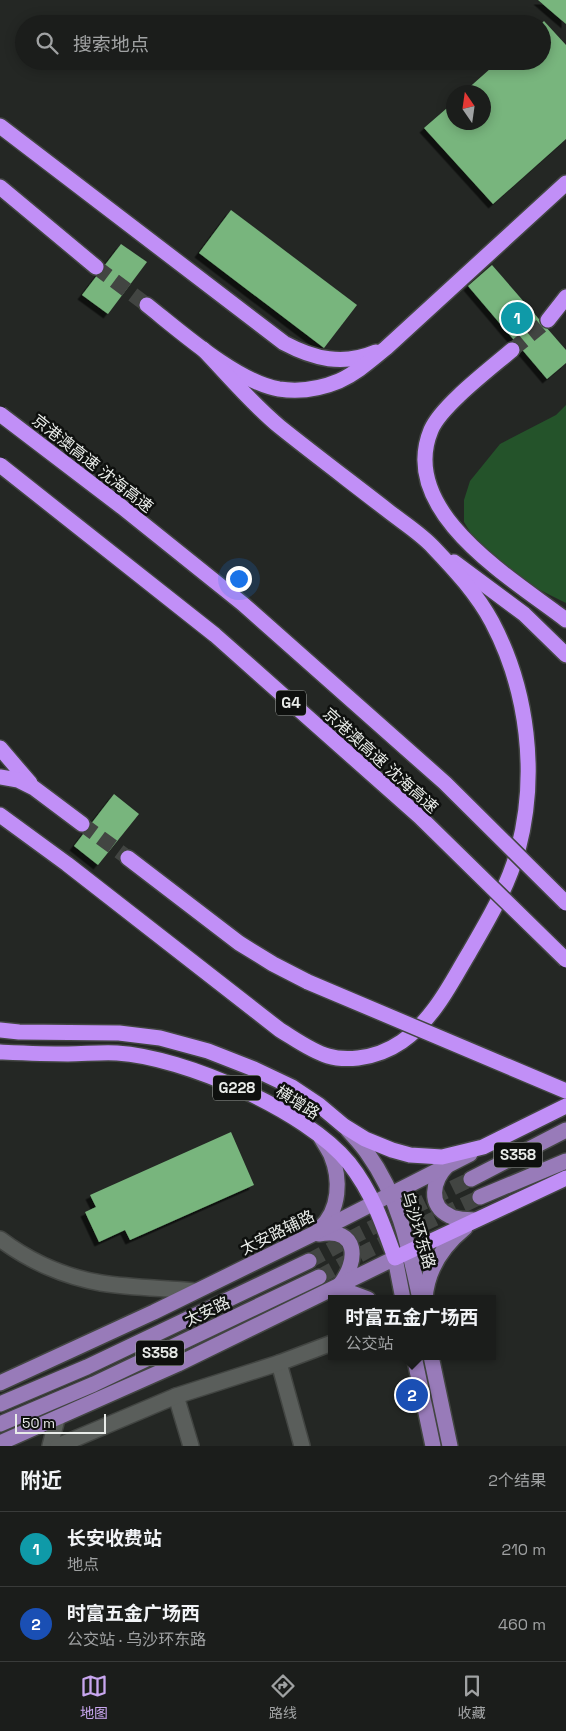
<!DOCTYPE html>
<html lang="zh">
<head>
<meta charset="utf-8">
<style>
  body { margin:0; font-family:"Space Grotesk","Noto Sans SC",sans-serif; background:#282a28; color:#f1f3f6 }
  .compass { position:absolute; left:446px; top:85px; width:45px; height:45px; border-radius:50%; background:#1b1d1b; box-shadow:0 2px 12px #0003; rotate:347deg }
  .scale { position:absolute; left:15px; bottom:12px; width:91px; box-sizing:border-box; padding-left:5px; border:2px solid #e9ece9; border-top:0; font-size:14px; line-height:18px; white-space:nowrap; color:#e9ece9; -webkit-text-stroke:4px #0e100e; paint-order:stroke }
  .you { position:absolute; left:238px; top:578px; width:18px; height:18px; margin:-12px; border:4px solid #fff; border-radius:50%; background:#1a73e8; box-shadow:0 0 0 8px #1a73e833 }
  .badge { display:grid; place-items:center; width:32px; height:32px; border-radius:50%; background:#c8a6ef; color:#fff; font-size:16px; font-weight:700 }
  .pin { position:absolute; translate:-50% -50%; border:2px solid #fff; box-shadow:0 1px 5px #0006 }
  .popup { position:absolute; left:328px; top:1295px; width:168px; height:65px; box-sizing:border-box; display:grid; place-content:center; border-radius:0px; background:#1b1d1b; filter:drop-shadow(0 1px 4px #0005); font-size:16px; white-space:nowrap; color:#a0a2a3 }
  .popup b { font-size:19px; color:#f1f3f6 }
  .popup::after { content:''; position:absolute; left:50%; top:100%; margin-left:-10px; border:10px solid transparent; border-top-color:#1b1d1b }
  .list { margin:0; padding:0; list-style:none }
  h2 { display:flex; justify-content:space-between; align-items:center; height:65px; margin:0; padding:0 20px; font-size:21px }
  h2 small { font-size:16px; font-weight:400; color:#a0a2a3 }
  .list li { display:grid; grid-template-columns:32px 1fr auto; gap:15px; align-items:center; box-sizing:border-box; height:75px; padding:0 20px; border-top:1px solid #393b3a }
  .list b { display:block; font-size:19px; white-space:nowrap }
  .list p { margin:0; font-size:16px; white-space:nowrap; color:#a0a2a3 }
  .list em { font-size:16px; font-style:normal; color:#a0a2a3 }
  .icon { flex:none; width:28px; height:28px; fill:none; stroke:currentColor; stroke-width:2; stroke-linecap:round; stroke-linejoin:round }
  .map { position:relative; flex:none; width:566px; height:1446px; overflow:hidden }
  .search { position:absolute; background:#1b1d1b; box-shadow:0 2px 12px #0003; left:15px; right:15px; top:15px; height:55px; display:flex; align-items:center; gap:12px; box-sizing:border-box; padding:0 18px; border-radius:28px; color:#a0a2a3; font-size:19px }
  .sheet { height:215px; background:#1b1d1b }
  nav { display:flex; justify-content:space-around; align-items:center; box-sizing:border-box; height:70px; border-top:1px solid #393b3a; background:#1b1d1b; font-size:14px; color:#a0a2a3 }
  nav a { display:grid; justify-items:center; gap:2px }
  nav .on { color:#c8a6ef }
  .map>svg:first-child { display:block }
  .green { fill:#24532a }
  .building { fill:#78b57d; filter:url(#shadow) }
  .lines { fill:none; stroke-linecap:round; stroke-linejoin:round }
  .major-tunnel { stroke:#424542; stroke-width:15; stroke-dasharray:15 8; stroke-linecap:butt }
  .highway-tunnel { stroke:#424542; stroke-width:15; stroke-dasharray:15 8; stroke-linecap:butt }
  .minor-casing { stroke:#424542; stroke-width:18 }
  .major-casing { stroke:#424542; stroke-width:18 }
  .highway-casing { stroke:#424542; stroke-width:18 }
  .minor { stroke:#5a5e5b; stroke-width:15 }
  .major { stroke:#987bb9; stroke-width:15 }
  .highway { stroke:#c18ff7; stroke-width:15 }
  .highway-bridge-casing { stroke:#424542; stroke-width:18; stroke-linecap:butt }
  .highway-bridge { stroke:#c18ff7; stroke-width:15 }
  .labels { text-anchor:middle; stroke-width:5; stroke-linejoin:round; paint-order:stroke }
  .shield { fill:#0e100e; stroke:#a7aaa7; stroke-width:1 }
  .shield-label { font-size:15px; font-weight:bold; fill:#e9ece9 }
  .street-label { font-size:16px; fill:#e9ece9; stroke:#0e100e }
</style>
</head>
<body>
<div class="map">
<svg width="566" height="1446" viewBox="0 0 566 1446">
  <defs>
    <filter id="shadow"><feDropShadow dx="-4.5" dy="4.5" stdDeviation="0" flood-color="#0009"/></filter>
  </defs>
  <rect width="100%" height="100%" fill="#242724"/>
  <path class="green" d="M566,405V603L532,586L492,557L476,542L464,522V500L470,481L500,444L556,415Z"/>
  <g class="building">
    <path d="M538,0H566V24Z"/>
    <path d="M544,21L566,45V139L493,204L424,128L454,102V122H484V92H464L499,61H542V23Z"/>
    <path d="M231,210L357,305L324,348L199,253Z"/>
    <path d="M121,244L147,262L108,314L82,295Z"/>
    <path d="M492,265L566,350V363L547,379L468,286Z"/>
    <path d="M114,794L139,814L98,865L74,846Z"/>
    <path d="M231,1132L254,1185L130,1240L125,1230L99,1242L85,1212L96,1207L90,1195Z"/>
  </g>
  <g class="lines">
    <g class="major-tunnel">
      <path d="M309,1261L361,1233L471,1179"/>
      <path d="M319,1277L369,1250L480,1197"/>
    </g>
    <g class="highway-tunnel">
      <path d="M96,267L147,305"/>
      <path d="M512,350L548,320"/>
      <path d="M82,824L128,858"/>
    </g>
    <g class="minor-casing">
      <g id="minor">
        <path d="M0,1239C29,1261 65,1277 101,1283C132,1288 165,1288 196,1291"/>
        <path d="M279,1363L302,1446"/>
        <path d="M176,1396L191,1446"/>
        <path d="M50,1446L57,1419"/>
        <path d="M58,1446L176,1396L279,1363L332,1343"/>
      </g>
    </g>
    <g class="major-casing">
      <g id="major">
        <path d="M348,1130C355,1138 362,1145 368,1154C399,1197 409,1248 420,1299"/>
        <path d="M447,1166C433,1180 427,1206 450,1216C457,1220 466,1219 474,1220"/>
        <path d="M471,1179L566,1130"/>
        <path d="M480,1197L566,1161"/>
        <path d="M320,1228C340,1210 341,1179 331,1155C328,1149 324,1143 321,1138"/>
        <path d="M319,1234C359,1227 359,1261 339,1286"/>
        <path d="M330,1292L352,1293L368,1299"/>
        <path d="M425,1299C427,1270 443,1246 465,1228"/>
        <path d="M414,1356L433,1446"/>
        <path d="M431,1356L450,1446"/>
        <path d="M0,1383L154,1312L313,1234L470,1154"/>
        <path d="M0,1404L87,1367L309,1261"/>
        <path d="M0,1424L94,1384L319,1277"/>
        <path d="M0,1443L178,1364L395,1258L403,1299"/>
      </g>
    </g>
    <g class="highway-casing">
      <g id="highway">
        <path d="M0,126L284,343C314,359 343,366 376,352"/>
        <path d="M0,187L96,267"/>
        <path d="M147,305C181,332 237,382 279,389C300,392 320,389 339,381C357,373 371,360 386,348L566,183"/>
        <path d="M548,320L566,297"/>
        <path d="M512,350C491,368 441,406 431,430C397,512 513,579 566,620"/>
        <path d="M454,562L524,614L566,655"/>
        <path d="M0,748L30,783"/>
        <path d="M0,777L18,780L34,788L82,824"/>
        <path d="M0,815L67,864L280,1030C295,1039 311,1051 328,1056C338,1059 348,1059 358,1058C392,1054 415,1035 435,1008C448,991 458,971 469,953C488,920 508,887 518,850C538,775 528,690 492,622C477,594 455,570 433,547C420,533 402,522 387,510C351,482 315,455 280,427C252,404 228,375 203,349"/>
        <path d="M128,858L239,943L273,964L308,982"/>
        <path d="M0,1030L19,1032L119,1033L160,1038L208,1051L254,1069L292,1087L319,1105L344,1126L365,1139L392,1150L410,1155L442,1157L483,1147L566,1106"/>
        <path d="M0,1052C23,1053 45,1054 68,1054C84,1054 101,1052 117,1053C184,1057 307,1111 349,1163C372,1192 383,1224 395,1258L566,1178"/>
      </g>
    </g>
    <use href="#minor" class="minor"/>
    <use href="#major" class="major"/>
    <use href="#highway" class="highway"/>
    <g class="highway-bridge-casing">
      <g id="highway-bridge">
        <path d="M0,414L122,507L243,604L445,783L566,903"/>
        <path d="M0,465L215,635L420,817L566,960"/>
        <path d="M308,982L566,1091"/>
      </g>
    </g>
    <use href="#highway-bridge" class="highway-bridge"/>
  </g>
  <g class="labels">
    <g class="shield">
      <rect x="276" y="690.5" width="30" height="25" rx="4"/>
      <rect x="213" y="1075.5" width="48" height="25" rx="4"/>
      <rect x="494" y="1142.5" width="48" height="25" rx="4"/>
      <rect x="136" y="1340.5" width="48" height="25" rx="4"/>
    </g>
    <g class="shield-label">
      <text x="291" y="708">G4</text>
      <text x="237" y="1093">G228</text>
      <text x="518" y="1160">S358</text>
      <text x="160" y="1358">S358</text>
    </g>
    <g class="street-label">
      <text transform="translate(93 463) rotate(38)" y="6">京港澳高速 沈海高速</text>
      <text transform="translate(381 760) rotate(42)" y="6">京港澳高速 沈海高速</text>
      <text transform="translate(298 1102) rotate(32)" y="6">横增路</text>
      <text transform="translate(419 1230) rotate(73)" y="6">乌沙环东路</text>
      <text transform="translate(277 1232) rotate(-26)" y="6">太安路辅路</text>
      <text transform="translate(207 1311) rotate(-25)" y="6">太安路</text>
    </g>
  </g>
</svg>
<svg class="compass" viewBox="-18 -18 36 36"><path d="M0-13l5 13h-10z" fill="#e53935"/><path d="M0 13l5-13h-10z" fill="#a0a2a3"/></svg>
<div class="scale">50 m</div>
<div class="you"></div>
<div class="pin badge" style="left:517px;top:318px;background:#0f9aa8">1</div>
<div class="pin badge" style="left:412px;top:1395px;background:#1a4fb4">2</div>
<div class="popup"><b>时富五金广场西</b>公交站</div>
<div class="search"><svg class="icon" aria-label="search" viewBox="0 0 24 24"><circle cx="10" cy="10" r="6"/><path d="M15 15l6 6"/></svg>搜索地点</div>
</div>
<section class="sheet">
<h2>附近<small>2个结果</small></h2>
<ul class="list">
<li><span class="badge" style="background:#0f9aa8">1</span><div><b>长安收费站</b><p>地点</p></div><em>210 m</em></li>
<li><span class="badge" style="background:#1a4fb4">2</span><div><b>时富五金广场西</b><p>公交站 · 乌沙环东路</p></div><em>460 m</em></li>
</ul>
</section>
<nav>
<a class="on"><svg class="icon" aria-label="map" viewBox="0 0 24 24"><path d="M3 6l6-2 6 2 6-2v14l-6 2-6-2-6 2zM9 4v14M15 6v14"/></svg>地图</a>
<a><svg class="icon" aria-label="directions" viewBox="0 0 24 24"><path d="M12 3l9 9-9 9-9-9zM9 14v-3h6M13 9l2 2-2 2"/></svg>路线</a>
<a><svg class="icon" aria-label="saved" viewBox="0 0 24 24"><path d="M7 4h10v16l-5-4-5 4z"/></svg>收藏</a>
</nav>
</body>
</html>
